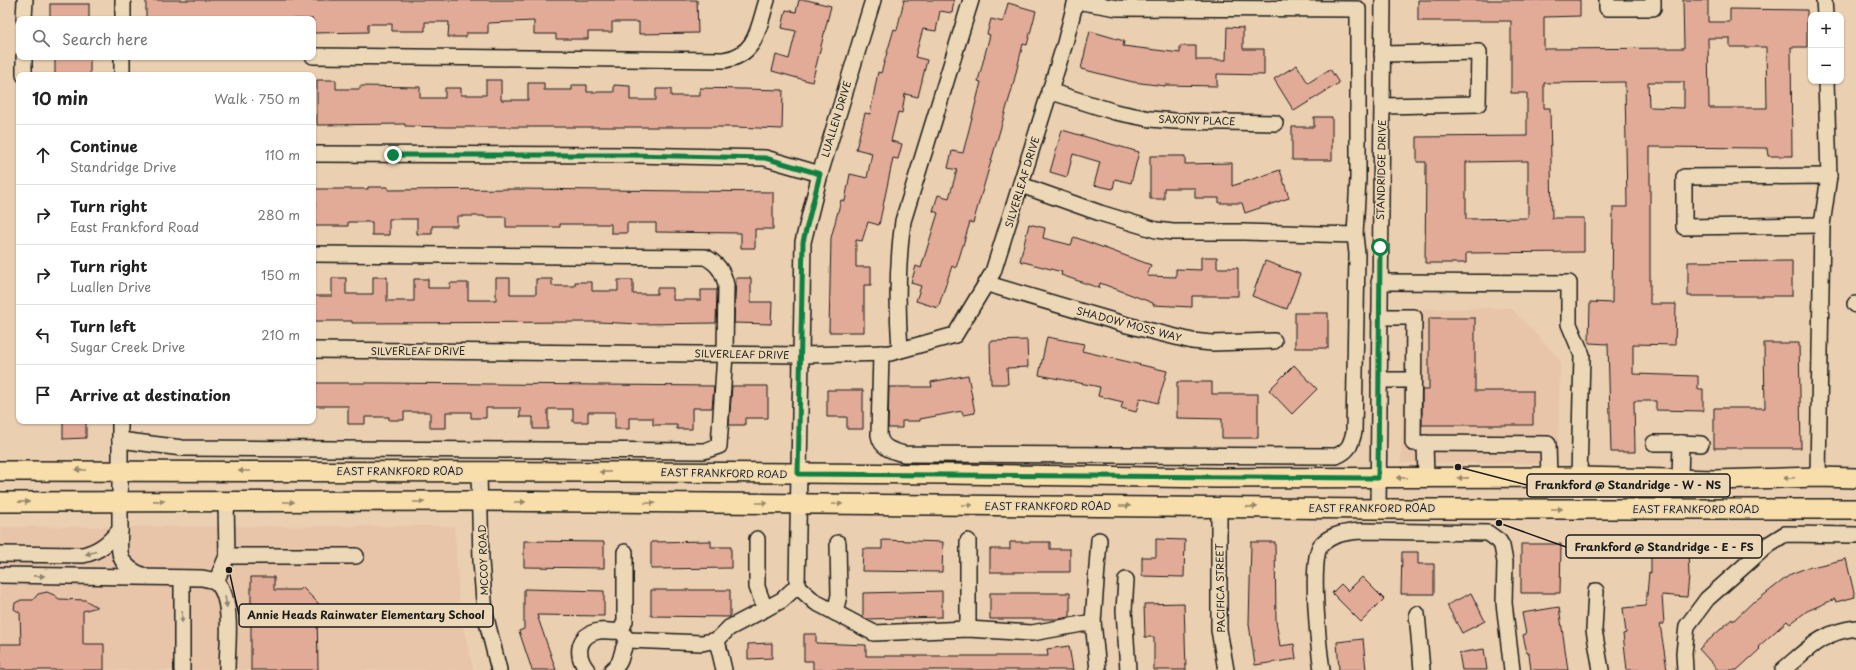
<!DOCTYPE html>
<html lang="en">
<head>
<meta charset="utf-8">
<style>
  body { margin:0; font-family:"Playpen Sans",sans-serif; background:#f2f2f2; color:#222 }
  .controls { position:absolute; right:12px; top:12px; display:grid; overflow:hidden; border-radius:8px; box-shadow:0 1px 3px #0004 }
  .controls button { width:36px; height:36px; display:grid; place-items:center; padding:0; border:0; border-bottom:1px solid #e0e0e0; background:#fff; color:#222; font:20px sans-serif }
  .stop { position:absolute; width:12px; height:12px; margin:-9px; border:3px solid #0b8043; border-radius:50%; background:#fff }
  .stop.end { background:#0b8043; border-color:#fff; box-shadow:0 1px 4px #0008 }
  .list { margin:0; padding:0; list-style:none }
  h2 { display:flex; justify-content:space-between; align-items:center; height:52px; margin:0; padding:0 16px; font-size:17px }
  h2 small { font-size:13px; font-weight:400; color:#767676 }
  .list li { display:grid; grid-template-columns:26px 1fr auto; gap:12px; align-items:center; box-sizing:border-box; height:60px; padding:0 16px; border-top:1px solid #e0e0e0 }
  .list b { display:block; font-size:15px; white-space:nowrap }
  .list p { margin:0; font-size:13px; white-space:nowrap; color:#767676 }
  .list em { font-size:13px; font-style:normal; color:#767676 }
  .icon { flex:none; width:22px; height:22px; fill:none; stroke:currentColor; stroke-width:2; stroke-linecap:round; stroke-linejoin:round }
  .map { position:relative; flex:none; width:1856px; height:670px; overflow:hidden }
  .search { position:absolute; background:#fff; box-shadow:0 1px 3px #0004; left:16px; top:16px; width:300px; height:44px; display:flex; align-items:center; gap:10px; box-sizing:border-box; padding:0 14px; border-radius:8px; color:#767676; font-size:15px }
  .panel { position:absolute; background:#fff; box-shadow:0 1px 3px #0004; left:16px; top:72px; width:300px; height:352px; border-radius:8px }
  .map>svg:first-child { display:block }
  .built { fill:#e8c4a9 }
  .building { fill:#e2ab98; stroke:#1c1c1c; fill-rule:evenodd }
  .lines { fill:none; stroke-linecap:round; stroke-linejoin:round }
  .minor-casing { stroke:#1c1c1c; stroke-width:18 }
  .major-casing { stroke:#1c1c1c; stroke-width:22 }
  .minor { stroke:#ecd8b6; stroke-width:15 }
  .major { stroke:#f8deab; stroke-width:19 }
  .oneway { fill:#95876b }
  .oneway2 { fill:#8e8371 }
  .route { stroke:#0b8043; stroke-width:5 }
  .labels { text-anchor:middle; stroke-width:3.5; stroke-linejoin:round; paint-order:stroke }
  .street-label { font-size:10px; fill:#1c1c1c; stroke:#ecd8b6 }
  .leader { fill:none; stroke:#1c1c1c; stroke-width:1.5 }
  .callout-dot { fill:#1c1c1c; stroke:#ecd8b6; stroke-width:1.5 }
  .callout { fill:#ecd8b6; stroke:#1c1c1c; stroke-width:1.5 }
  .callout-label { font-size:11px; text-anchor:middle; font-weight:bold; fill:#1c1c1c }
</style>
</head>
<body>
<div class="map">
<svg width="1856" height="670" viewBox="0 0 1856 670">
  <rect width="100%" height="100%" fill="#eacfb0"/>
  <filter id="ink" filterUnits="userSpaceOnUse"><feTurbulence type="fractalNoise" baseFrequency=".025" numOctaves="2"/><feDisplacementMap in="SourceGraphic" scale="8" xChannelSelector="R" yChannelSelector="G"/><feConvolveMatrix kernelMatrix="1 2 1 2 8 2 1 2 1" color-interpolation-filters="sRGB"/></filter>
  <g filter="url(#ink)">
    <g class="built">
      <path d="M1511,308L1560,360L1558,463H1401L1406,309Z"/>
      <path d="M454,526L460,614L473,670H0V527Z"/>
    </g>
    <g class="building">
      <path d="M146,0H697L698,33L639,34V22H612V32H588V39H556V34H534V21L488,23V33H466V37H448L449,22H425V31H392V24H368V32L313,33V19H146Z"/>
      <path d="M799,0H807L831,6L812,82L772,71L776,55L789,59L796,31L782,28L786,10L796,12Z"/>
      <path d="M904,0H954L952,13L940,11L936,31L923,29L915,57L927,60L918,97L905,94L902,113L898,112L891,141L902,144L898,159L893,158L879,225L868,222L862,241L856,240V267H871V285H864V332H829L831,238L841,200L845,201L850,174L867,178L872,153L856,149L865,113L870,114L878,72L881,73L894,29L897,30Z"/>
      <path d="M1418,0H1580V16L1544,17V49L1684,48L1683,0H1708V22H1730V9L1807,10V47H1791L1792,156H1768L1767,148L1650,147V304H1676L1675,345L1633,344V374L1698,376V389H1703V411L1656,410V401H1634L1635,452H1611L1608,344L1589,343L1590,302L1612,303L1613,207H1627L1625,82L1544,83V108H1550L1552,218H1584V252L1466,253V263H1425L1426,162H1417V137L1527,136V93H1511V21H1418ZM1708,38H1730V47H1766L1767,108H1709ZM1648,82H1684V108L1649,107ZM1528,161V218L1466,219V162Z"/>
      <path d="M1008,3L1036,11L1027,45L1023,44L1012,89L973,223L970,222L956,268L952,266L938,308L916,301L921,286L911,283L916,266L921,268L938,213L933,211L938,195L949,198L957,170L948,168L952,151L963,153L981,82L978,81L990,35L987,34L991,19L1003,22Z"/>
      <rect x="50" y="4" width="39" height="15"/>
      <path d="M1227,27L1243,28V49H1264V75L1217,74V86L1165,85V86L1133,82L1081,69L1090,31L1124,41L1123,46L1180,53V46H1196V60H1226Z"/>
      <rect x="55" y="57" width="35" height="18"/>
      <path d="M1297,65L1308,83L1330,69L1339,83L1294,111L1274,79Z"/>
      <path d="M317,80H336V89H360V86L420,87V98H445V88H461V95H486V80H501V100H528V83H544V90H572V85H587V92H614V85L630,86V100H656V89H671V96H700V88L783,90L782,129L735,127H445L405,126V124L317,125Z"/>
      <path d="M1314,117H1332V160H1292V127H1314Z"/>
      <path d="M1062,130L1139,152L1131,183L1115,179L1113,189L1094,185L1100,162L1073,154L1067,177L1050,172Z"/>
      <path d="M1150,156H1185V164L1232,163V186L1280,170L1289,198L1245,213L1242,203H1219V198H1195V188H1164V199H1150Z"/>
      <path d="M368,187H388V190L519,189L773,192V229H755V248H741V233L656,232V223H627V233H611V224H560V227H506V217H484V216H457V226H432V234H417V219H389V235H372V222H348V226H315V189H368Z"/>
      <path d="M1029,224L1045,228L1043,238L1071,245L1074,237L1151,265L1147,276L1176,277V269L1201,270V257H1217V268H1238V296H1192V307L1153,305V303L1100,283L1099,288L1061,275L1062,272L1020,261Z"/>
      <path d="M1265,261L1300,274L1287,309L1252,296Z"/>
      <path d="M1792,261V296H1688V262Z"/>
      <path d="M373,277H387V301H414V279H428V288H450V283H468V300H496V278H510V294H536V279H552V286H575V282H592V291H618V280H633V294H657V288H673V300H701V290H717L716,323L639,324L598,322L352,323V321H313V296H332V278H346V294H373Z"/>
      <path d="M736,278H751V302H772L771,324L734,323Z"/>
      <rect x="1295" y="313" width="33" height="35"/>
      <path d="M1429,318H1475V391H1533V425H1422V390H1429Z"/>
      <path d="M1047,337L1084,344L1082,351L1167,371L1158,403L1140,398L1136,412L1121,408L1123,402L1098,396L1100,387L1039,375Z"/>
      <path d="M1027,340L1028,367L1007,368L1008,384H991L990,341Z"/>
      <path d="M1764,343H1799L1801,448H1714V408H1765Z"/>
      <path d="M1294,365L1317,389L1292,414L1269,390Z"/>
      <path d="M968,375L975,413L963,415L962,411L920,419V421H902V428H888L889,387H932L931,382Z"/>
      <path d="M1177,382H1212V394H1258V438H1222V419L1177,418Z"/>
      <path d="M313,383H383L714,386L712,408H692V429H677V425H653V418H629V429H615V412H588V422H573V409H548V429H533V417H520V408H486V418H471V412H446V428H430V412H404V420H389V417H365V424H348V406H313Z"/>
      <path d="M732,386H768V418H745V425H729Z"/>
      <path d="M827,390H863V429H847V417H827Z"/>
      <path d="M63,421H86V438L63,439Z"/>
      <path d="M1156,539L1185,540L1184,577L1142,576V557H1156Z"/>
      <path d="M882,540L943,542L942,572L862,571L863,549H882Z"/>
      <path d="M524,541L604,542V568L524,567Z"/>
      <path d="M711,541V547H731V568L651,569V542Z"/>
      <path d="M1010,542H1050V549H1070V572H990V549H1010Z"/>
      <path d="M1251,542H1275L1276,621L1280,646L1294,644L1296,659L1255,665L1249,624Z"/>
      <path d="M1521,544H1561L1560,593H1521Z"/>
      <path d="M1651,545H1671V551H1688L1689,577L1687,597L1662,595L1664,624H1660L1667,670H1627L1623,634L1626,633L1623,608L1646,606L1649,572L1651,573Z"/>
      <path d="M1402,552H1418V564H1434V594H1401Z"/>
      <path d="M1846,559L1855,597L1836,602L1835,599L1807,611L1790,624L1787,621L1758,647L1760,649L1737,670H1718L1699,649L1732,619L1733,621L1754,601L1755,602L1791,574L1811,566L1812,567Z"/>
      <path d="M251,577H274V590H299L302,587L321,606L317,610L318,670H251Z"/>
      <path d="M1362,577L1384,599L1361,622L1332,593L1341,584L1348,591Z"/>
      <path d="M524,589L604,591V616L537,615L556,670H532L519,631L524,629Z"/>
      <path d="M651,590H730V617L651,616Z"/>
      <path d="M942,591V617L867,619L863,617V593Z"/>
      <path d="M47,592L54,595L59,599L85,600L97,607L83,611V644H104V670H0V644H21L20,613L14,609L15,603L21,600H33L38,594Z"/>
      <path d="M990,593H1070V617L1058,619H990Z"/>
      <path d="M1471,593L1485,621L1462,633L1447,605Z"/>
      <path d="M1184,603L1186,670H1154V637H1145L1144,604Z"/>
      <path d="M1559,607L1568,670H1531L1529,653H1527L1523,635L1526,634L1522,613Z"/>
      <path d="M804,634H816V643L866,645V656H1048L1047,649L1069,646L1073,670H813V661H804Z"/>
      <path d="M1363,639L1366,670H1339L1337,642Z"/>
      <path d="M772,643V658L748,659V644Z"/>
      <path d="M1484,649L1487,670H1462L1459,653Z"/>
    </g>
    <g class="lines">
      <g class="minor-casing">
        <g id="minor">
          <path d="M1607,0V8H1653V0"/>
          <path d="M1824,0L1825,15"/>
          <path d="M24,19L25,0"/>
          <path d="M123,19V0"/>
          <path d="M313,56L724,60C757,55 758,28 767,0"/>
          <path d="M24,75V57"/>
          <path d="M122,75V57"/>
          <path d="M1049,91L1115,112L1150,119L1175,121L1275,123"/>
          <path d="M1382,106L1478,104L1479,52L1382,54"/>
          <path d="M313,154L632,155L765,158L820,174"/>
          <path d="M1021,185L1100,213L1156,230L1173,232H1244L1355,235L1358,179V9L1117,8L1076,1"/>
          <path d="M1822,225L1684,227V177L1829,176"/>
          <path d="M1379,282L1569,283V324L1582,355L1579,477"/>
          <path d="M988,284L1127,325L1192,341L1212,343L1274,341"/>
          <path d="M1855,304L1856,305"/>
          <path d="M1379,317H1414L1413,443L1548,444L1549,477"/>
          <path d="M313,350L800,355L890,353L955,335L993,272L1065,43L1076,0"/>
          <path d="M900,350C897,307 897,264 903,221L971,0"/>
          <path d="M881,353L879,435C881,448 892,451 904,454L1336,456C1349,451 1351,444 1354,432L1357,254L1355,235"/>
          <path d="M1379,380H1413"/>
          <path d="M120,440L182,448L704,451L719,446L725,354L726,285C723,271 717,263 705,257L313,254"/>
          <path d="M1425,443L1426,478"/>
          <path d="M1654,443H1681L1680,479"/>
          <path d="M1681,443L1701,444"/>
          <path d="M479,472L481,561L485,614L499,670"/>
          <path d="M1818,477L1822,225L1829,176L1826,81"/>
          <path d="M226,502L227,556"/>
          <path d="M1219,506V630L1226,670"/>
          <path d="M1378,509L1383,0"/>
          <path d="M120,530C118,556 119,566 144,576"/>
          <path d="M757,539V587L765,609"/>
          <path d="M0,554L83,555C100,551 108,543 120,530V421"/>
          <path d="M0,575L202,578C207,579 214,580 217,583C234,599 227,648 227,670"/>
          <path d="M182,578V670"/>
          <path d="M1126,580L1124,610L1128,670"/>
          <path d="M216,582L227,556H356"/>
          <path d="M797,586L803,242L820,174L873,0"/>
          <path d="M1596,591L1594,630L1601,670"/>
          <path d="M835,613L839,595L838,543"/>
          <path d="M1417,614L1422,670"/>
          <path d="M968,629V541"/>
          <path d="M621,631L628,640L702,643L717,640L729,628L782,600L797,586L815,602L874,633L968,629L1032,633L1093,622"/>
          <path d="M621,631L625,621V552"/>
          <path d="M717,640L724,670"/>
          <path d="M587,670C575,655 577,635 599,631C606,630 614,632 621,631"/>
          <path d="M612,670C625,661 619,651 628,640"/>
          <path d="M1098,670L1093,622L1099,540"/>
          <path d="M1322,670C1319,650 1309,558 1321,545C1331,534 1347,532 1361,531L1488,533L1499,541L1502,546L1505,562L1504,603L1512,670"/>
          <path d="M1685,670L1684,653L1687,626L1707,599L1769,544L1785,534L1856,535"/>
          <path d="M1783,670C1808,649 1822,632 1856,628"/>
        </g>
      </g>
      <g class="major-casing">
        <g id="major">
          <path d="M0,471L628,472L951,474L1219,478L1579,477L1715,480L1818,477L1856,478"/>
          <path d="M0,502L481,501L1378,509H1856"/>
        </g>
      </g>
      <use href="#minor" class="minor"/>
      <use href="#major" class="major"/>
    </g>
    <defs><path id="oneway-solid" d="M-6-.8H1V-3.2L6.5 0L1 3.2V.8H-6Z"/></defs>
    <g class="oneway">
      <use href="#oneway-solid" transform="translate(81 470) rotate(180)"/>
      <use href="#oneway-solid" transform="translate(244 471) rotate(-180)"/>
      <use href="#oneway-solid" transform="translate(605 472) rotate(180)"/>
      <use href="#oneway-solid" transform="translate(1402 478) rotate(180)"/>
      <use href="#oneway-solid" transform="translate(1463 478) rotate(179)"/>
      <use href="#oneway-solid" transform="translate(1789 478) rotate(178)"/>
      <use href="#oneway-solid" transform="translate(159 501) rotate(1)"/>
      <use href="#oneway-solid" transform="translate(24 502) rotate(-1)"/>
      <use href="#oneway-solid" transform="translate(289 502)"/>
      <use href="#oneway-solid" transform="translate(419 502)"/>
      <use href="#oneway-solid" transform="translate(520 502)"/>
      <use href="#oneway-solid" transform="translate(650 503)"/>
      <use href="#oneway-solid" transform="translate(762 503)"/>
      <use href="#oneway-solid" transform="translate(837 504)"/>
      <use href="#oneway-solid" transform="translate(967 505)"/>
      <use href="#oneway-solid" transform="translate(1125 506)"/>
      <use href="#oneway-solid" transform="translate(1252 507) rotate(1)"/>
      <use href="#oneway-solid" transform="translate(1557 509)"/>
    </g>
    <g class="oneway2">
      <use href="#oneway-solid" transform="translate(91 553) rotate(164)"/>
      <use href="#oneway-solid" transform="translate(39 576) rotate(1)"/>
      <use href="#oneway-solid" transform="translate(226 602) rotate(81)"/>
      <use href="#oneway-solid" transform="translate(182 617) rotate(90)"/>
    </g>
  </g>
  <g class="lines" filter="url(#ink)">
    <path class="route" d="M393,155H632L765,158L820,174L803,242L798,474L1378,478L1380,247"/>
  </g>
  <g class="labels">
    <g class="street-label">
      <text transform="translate(836 119) rotate(-73)" y="4">LUALLEN DRIVE</text>
      <text transform="translate(1197 120) rotate(2)" y="4">SAXONY PLACE</text>
      <text transform="translate(1381 170) rotate(-89)" y="4">STANDRIDGE DRIVE</text>
      <text transform="translate(1022 182) rotate(-73)" y="4">SILVERLEAF DRIVE</text>
      <text transform="translate(1129 324) rotate(15)" y="4">SHADOW MOSS WAY</text>
      <text x="418" y="355">SILVERLEAF DRIVE</text>
      <text transform="translate(742 354) rotate(1)" y="4">SILVERLEAF DRIVE</text>
      <text x="400" y="475">EAST FRANKFORD ROAD</text>
      <text transform="translate(724 473) rotate(1)" y="4">EAST FRANKFORD ROAD</text>
      <text x="1048" y="510">EAST FRANKFORD ROAD</text>
      <text x="1372" y="512">EAST FRANKFORD ROAD</text>
      <text x="1696" y="513">EAST FRANKFORD ROAD</text>
      <text transform="translate(483 560) rotate(-92)" y="4">MCCOY ROAD</text>
      <text transform="translate(1220 588) rotate(-91)" y="4">PACIFICA STREET</text>
    </g>
  </g>
  <path class="leader" d="M1458 467L1527 485M1499 523L1566 547M229 570L239 615"/>
  <g class="callout-dot">
    <circle cx="1458" cy="467" r="4"/>
    <circle cx="1499" cy="523" r="4"/>
    <circle cx="229" cy="570" r="4"/>
  </g>
  <g class="callout">
    <rect x="1527" y="474" width="203" height="23" rx="4"/>
    <rect x="1566" y="535" width="196" height="23" rx="4"/>
    <rect x="239" y="604" width="254" height="23" rx="4"/>
  </g>
  <g class="callout-label">
    <text x="1628" y="489">Frankford @ Standridge - W - NS</text>
    <text x="1664" y="551">Frankford @ Standridge - E - FS</text>
    <text x="366" y="619">Annie Heads Rainwater Elementary School</text>
  </g>
</svg>
<div class="controls">
<button>+</button>
<button>−</button>
</div>
<div class="stop" style="left:1380px;top:247px"></div>
<div class="stop end" style="left:393px;top:155px"></div>
<div class="search"><svg class="icon" aria-label="search" viewBox="0 0 24 24"><circle cx="10" cy="10" r="6"/><path d="M15 15l6 6"/></svg>Search here</div>
<section class="panel">
<h2>10 min<small>Walk · 750 m</small></h2>
<ul class="list">
<li><svg class="icon" aria-label="ahead" viewBox="0 0 24 24"><path d="M12 20V5M6 11l6-6 6 6"/></svg><div><b>Continue</b><p>Standridge Drive</p></div><em>110 m</em></li>
<li><svg class="icon" aria-label="right" viewBox="0 0 24 24"><path d="M7 20v-9h11M14 6l5 5-5 5"/></svg><div><b>Turn right</b><p>East Frankford Road</p></div><em>280 m</em></li>
<li><svg class="icon" aria-label="right" viewBox="0 0 24 24"><path d="M7 20v-9h11M14 6l5 5-5 5"/></svg><div><b>Turn right</b><p>Luallen Drive</p></div><em>150 m</em></li>
<li><svg class="icon" aria-label="left" viewBox="0 0 24 24"><path d="M17 20v-9H6M10 6l-5 5 5 5"/></svg><div><b>Turn left</b><p>Sugar Creek Drive</p></div><em>210 m</em></li>
<li><svg class="icon" aria-label="arrive" viewBox="0 0 24 24"><path d="M6 21V4h12l-3 4 3 4H6"/></svg><div><b>Arrive at destination</b></div></li>
</ul>
</section>
</div>
</body>
</html>
